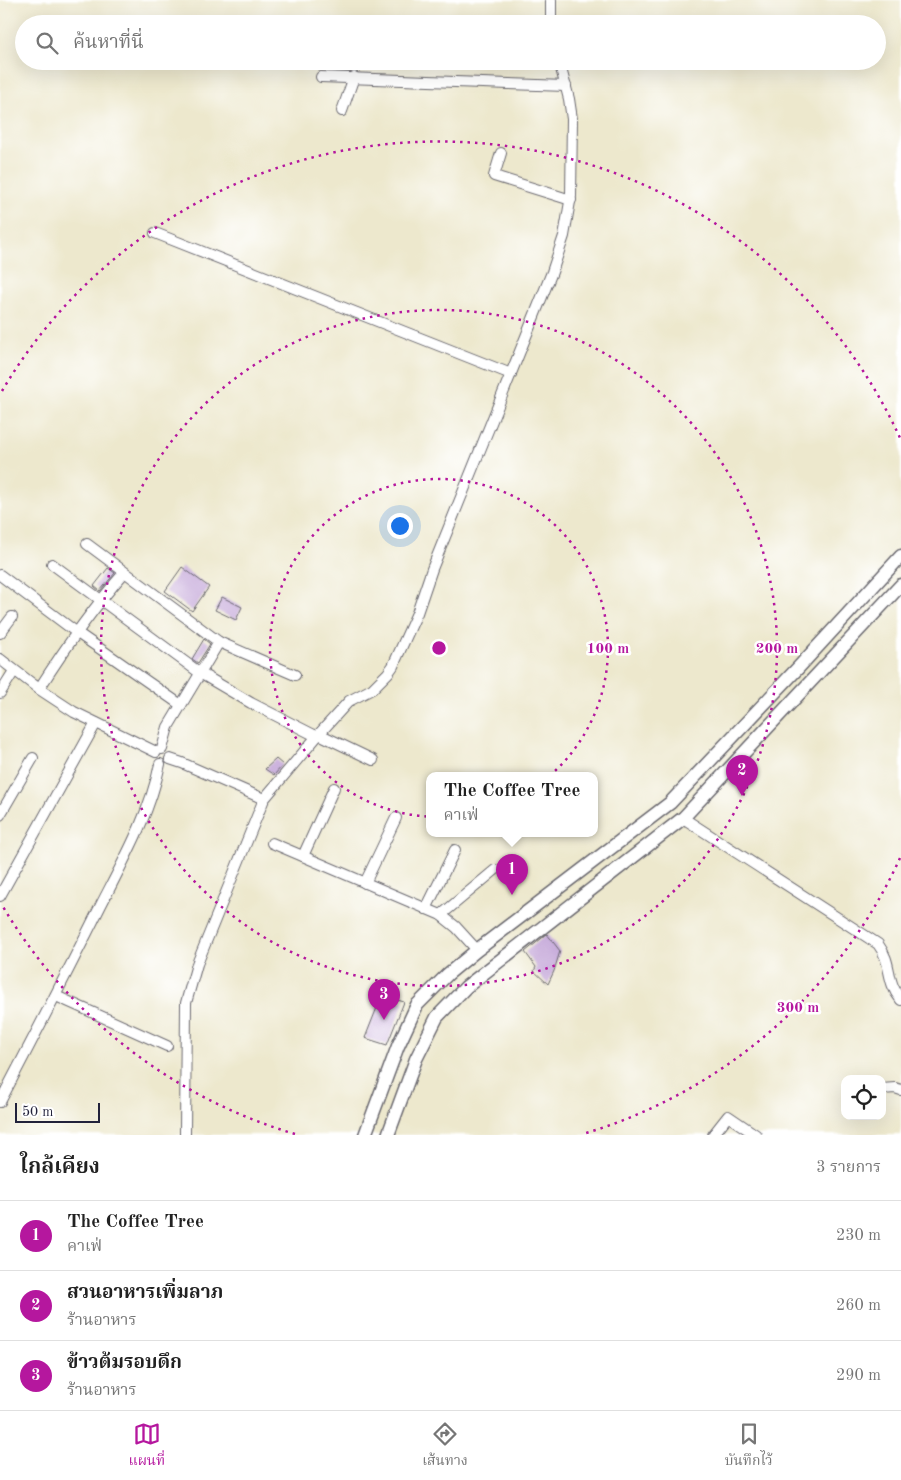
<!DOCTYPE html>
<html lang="th">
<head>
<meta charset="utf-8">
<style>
  body { margin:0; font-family:"Old Standard TT","Noto Serif Thai",serif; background:#f2f2f2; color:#222 }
  .controls { position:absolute; right:15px; bottom:15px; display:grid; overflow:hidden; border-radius:10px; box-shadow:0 5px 20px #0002 }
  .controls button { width:45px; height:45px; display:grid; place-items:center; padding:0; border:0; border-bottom:1px solid #e0e0e0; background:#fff; color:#222; font:25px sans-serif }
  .scale { position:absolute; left:15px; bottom:12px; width:85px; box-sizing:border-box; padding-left:5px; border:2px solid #22223b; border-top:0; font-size:14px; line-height:18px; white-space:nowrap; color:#22223b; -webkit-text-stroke:4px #fff; paint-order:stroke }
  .you { position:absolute; left:399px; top:525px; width:18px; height:18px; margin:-12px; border:4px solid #fff; border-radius:50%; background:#1a73e8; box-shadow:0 0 0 8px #1a73e833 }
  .badge { display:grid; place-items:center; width:32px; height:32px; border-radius:50%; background:#b5179e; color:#fff; font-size:16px; font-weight:700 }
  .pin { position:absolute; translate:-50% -41px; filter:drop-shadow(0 1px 2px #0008) }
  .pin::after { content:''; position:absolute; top:26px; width:18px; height:15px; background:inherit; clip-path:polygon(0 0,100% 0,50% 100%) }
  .popup { position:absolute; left:426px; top:772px; width:172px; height:65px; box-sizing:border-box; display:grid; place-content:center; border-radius:10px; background:#fff; filter:drop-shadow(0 1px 4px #0005); font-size:16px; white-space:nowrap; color:#767676 }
  .popup b { font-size:19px; color:#222 }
  .popup::after { content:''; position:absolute; left:50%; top:100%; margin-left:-10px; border:10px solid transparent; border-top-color:#fff }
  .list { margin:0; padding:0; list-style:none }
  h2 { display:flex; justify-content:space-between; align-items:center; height:65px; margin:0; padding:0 20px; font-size:21px }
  h2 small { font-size:16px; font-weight:400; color:#767676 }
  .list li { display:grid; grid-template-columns:32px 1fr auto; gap:15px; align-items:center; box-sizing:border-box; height:70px; padding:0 20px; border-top:1px solid #e0e0e0 }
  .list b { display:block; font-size:19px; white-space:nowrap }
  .list p { margin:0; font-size:16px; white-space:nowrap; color:#767676 }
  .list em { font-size:16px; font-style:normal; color:#767676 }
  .icon { flex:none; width:28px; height:28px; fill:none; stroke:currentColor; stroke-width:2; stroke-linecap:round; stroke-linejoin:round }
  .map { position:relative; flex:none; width:901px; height:1135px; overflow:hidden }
  .search { position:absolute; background:#fff; box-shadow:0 5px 20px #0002; left:15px; right:15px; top:15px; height:55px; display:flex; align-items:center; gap:12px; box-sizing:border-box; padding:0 18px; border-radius:28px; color:#767676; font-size:19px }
  .sheet { height:275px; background:#fff }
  nav { display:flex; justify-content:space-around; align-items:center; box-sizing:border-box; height:70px; border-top:1px solid #e0e0e0; background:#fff; font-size:14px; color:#767676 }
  nav a { display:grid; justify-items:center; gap:2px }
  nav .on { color:#b5179e }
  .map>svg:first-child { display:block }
  .building { fill:#c5a8d9 }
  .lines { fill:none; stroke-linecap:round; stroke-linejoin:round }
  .minor-casing { stroke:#69676e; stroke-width:12 }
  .tertiary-casing { stroke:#69676e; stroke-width:15 }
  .minor { stroke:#fff; stroke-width:10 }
  .tertiary { stroke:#fff; stroke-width:12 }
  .ring { fill:none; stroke:#b5179e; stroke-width:2.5; stroke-dasharray:2.5 5 }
  .centre { fill:#b5179e; stroke:#fff; stroke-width:2.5 }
  .ring-label { font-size:15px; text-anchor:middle; font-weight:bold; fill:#b5179e; stroke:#fff; stroke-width:5; stroke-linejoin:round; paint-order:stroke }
</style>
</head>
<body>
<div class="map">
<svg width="901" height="1135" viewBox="0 0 901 1135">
  <rect width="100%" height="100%" fill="#fff"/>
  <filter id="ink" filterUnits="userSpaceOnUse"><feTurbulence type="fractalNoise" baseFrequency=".02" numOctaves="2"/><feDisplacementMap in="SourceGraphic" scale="10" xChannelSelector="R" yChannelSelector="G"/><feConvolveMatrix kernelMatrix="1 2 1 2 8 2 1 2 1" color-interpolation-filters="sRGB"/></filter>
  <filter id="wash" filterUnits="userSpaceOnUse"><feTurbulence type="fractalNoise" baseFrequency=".0096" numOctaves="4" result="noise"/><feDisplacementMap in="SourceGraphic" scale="20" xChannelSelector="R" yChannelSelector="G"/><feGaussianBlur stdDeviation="1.12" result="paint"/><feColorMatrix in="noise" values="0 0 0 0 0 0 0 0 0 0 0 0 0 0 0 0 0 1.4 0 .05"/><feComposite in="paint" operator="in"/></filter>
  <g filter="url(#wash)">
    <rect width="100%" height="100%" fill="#ede8cd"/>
    <g id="blocks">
      <g class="building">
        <path d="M182,567L209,587L192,611L165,591Z"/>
        <path d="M108,568L115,573L100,591L94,586Z"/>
        <path d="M222,597L242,607L236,620L215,610Z"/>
        <path d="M204,639L210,644L198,663L192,659Z"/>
        <path d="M276,759L283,765L274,775L265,769Z"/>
        <path d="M547,934L560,951L554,971L548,984L534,971L536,967L525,952Z"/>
        <path d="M382,995L404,1002L387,1045L365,1038Z"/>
      </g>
    </g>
  </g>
  <g filter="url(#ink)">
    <use href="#blocks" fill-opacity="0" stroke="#69676e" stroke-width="1"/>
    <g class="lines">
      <g class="minor-casing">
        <g id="minor">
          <path d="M551,0V24"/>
          <path d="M321,77L566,86"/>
          <path d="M342,111L354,77"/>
          <path d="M501,153L494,176L571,200"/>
          <path d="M155,233L511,374"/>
          <path d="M87,544L219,642L295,675"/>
          <path d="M52,564L200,673L251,703L316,736"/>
          <path d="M0,575L76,632L181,705"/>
          <path d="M0,633L12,617"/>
          <path d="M0,659L39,689L74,712L156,752"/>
          <path d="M39,689C65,648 92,609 124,573"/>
          <path d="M0,693L14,671"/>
          <path d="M319,734L373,760"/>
          <path d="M162,749L168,727L219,642"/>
          <path d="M170,759L182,763L264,799"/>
          <path d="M0,815L33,758"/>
          <path d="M683,818L878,944C893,964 885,980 901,1000"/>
          <path d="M272,843L441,915L456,927L477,950"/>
          <path d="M303,856L334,788"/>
          <path d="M365,883L396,818"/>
          <path d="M0,896L96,723"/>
          <path d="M426,909L455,850"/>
          <path d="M441,915L495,870"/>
          <path d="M56,996L167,1046"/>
          <path d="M882,1089L895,1088L901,1090"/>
          <path d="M0,1102C34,1037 68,971 101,905C124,860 150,814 160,764"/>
          <path d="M185,1135L186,1003L197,964L264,799L319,734L349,701L372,689L388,673L393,666L417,613L432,569L552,272L564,236L571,196L572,119L569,99L559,61"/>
          <path d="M713,1135L728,1116L756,1135"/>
        </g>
      </g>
      <g class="tertiary-casing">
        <g id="tertiary">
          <path d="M365,1135L398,1046L417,1005L448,974L477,950L670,803L798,668L901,556"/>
          <path d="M388,1135L416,1059L437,1017L466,987L683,818L901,585"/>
        </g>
      </g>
      <use href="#minor" class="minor"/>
      <use href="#tertiary" class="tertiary"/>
    </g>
  </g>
  <g class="ring">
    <circle cx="439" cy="648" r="169"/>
    <circle cx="439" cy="648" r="338"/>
    <path d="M900 858A507 507 0 0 1 583 1134M295 1134A507 507 0 0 1 2 905M2 391A507 507 0 0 1 900 438"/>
  </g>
  <circle cx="439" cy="648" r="8" class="centre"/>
  <g class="ring-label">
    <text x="608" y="653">100 m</text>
    <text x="777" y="653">200 m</text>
    <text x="798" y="1012">300 m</text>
  </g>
</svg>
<div class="controls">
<button><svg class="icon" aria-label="locate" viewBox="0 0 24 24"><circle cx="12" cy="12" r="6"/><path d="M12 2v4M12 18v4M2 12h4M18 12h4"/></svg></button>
</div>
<div class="scale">50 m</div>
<div class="you"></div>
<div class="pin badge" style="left:512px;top:895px">1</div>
<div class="popup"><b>The Coffee Tree</b>คาเฟ่</div>
<div class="pin badge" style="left:742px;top:796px">2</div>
<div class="pin badge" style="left:384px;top:1020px">3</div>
<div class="search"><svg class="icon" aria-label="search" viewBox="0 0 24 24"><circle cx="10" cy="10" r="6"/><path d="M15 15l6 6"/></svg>ค้นหาที่นี่</div>
</div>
<section class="sheet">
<h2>ใกล้เคียง<small>3 รายการ</small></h2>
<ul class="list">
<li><span class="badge">1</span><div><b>The Coffee Tree</b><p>คาเฟ่</p></div><em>230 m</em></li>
<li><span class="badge">2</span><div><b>สวนอาหารเพิ่มลาภ</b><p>ร้านอาหาร</p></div><em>260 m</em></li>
<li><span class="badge">3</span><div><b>ข้าวต้มรอบดึก</b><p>ร้านอาหาร</p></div><em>290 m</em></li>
</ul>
</section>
<nav>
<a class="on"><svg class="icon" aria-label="map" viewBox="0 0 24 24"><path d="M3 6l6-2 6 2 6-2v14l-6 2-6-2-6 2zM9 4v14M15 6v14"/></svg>แผนที่</a>
<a><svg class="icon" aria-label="directions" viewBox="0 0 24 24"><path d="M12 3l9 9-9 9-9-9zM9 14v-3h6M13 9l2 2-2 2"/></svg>เส้นทาง</a>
<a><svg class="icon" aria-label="saved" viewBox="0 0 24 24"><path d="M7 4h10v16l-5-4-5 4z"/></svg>บันทึกไว้</a>
</nav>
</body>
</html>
